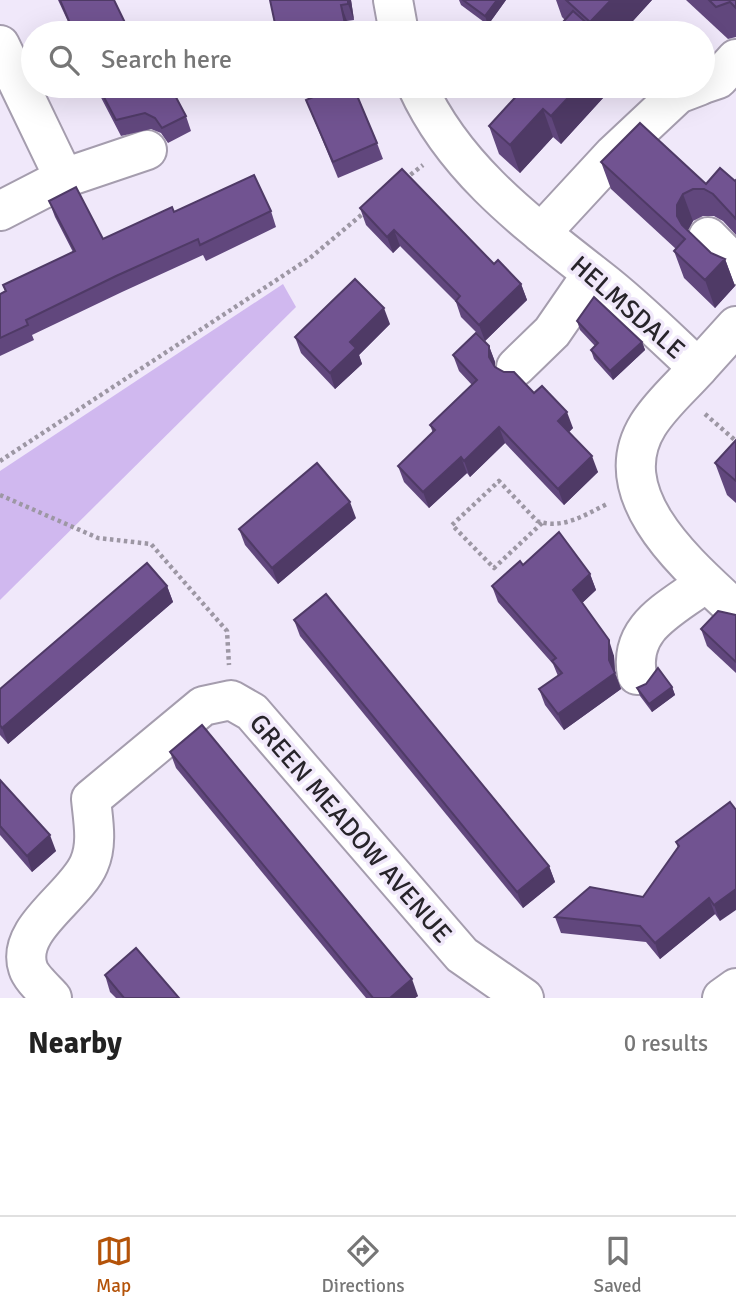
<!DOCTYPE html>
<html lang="en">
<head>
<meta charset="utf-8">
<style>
  body { margin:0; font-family:Signika,sans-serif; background:#f6f6f6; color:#222 }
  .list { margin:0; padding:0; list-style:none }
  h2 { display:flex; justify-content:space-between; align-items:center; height:91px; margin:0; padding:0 28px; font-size:30px }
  h2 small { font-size:23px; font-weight:400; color:#767676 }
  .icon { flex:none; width:38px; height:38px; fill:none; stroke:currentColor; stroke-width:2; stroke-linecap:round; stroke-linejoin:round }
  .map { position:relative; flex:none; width:736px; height:998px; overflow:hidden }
  .search { position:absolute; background:#fff; box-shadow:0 7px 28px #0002; left:21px; right:21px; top:21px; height:77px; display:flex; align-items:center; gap:18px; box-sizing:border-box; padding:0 24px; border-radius:38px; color:#767676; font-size:26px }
  .sheet { height:217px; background:#fff }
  nav { display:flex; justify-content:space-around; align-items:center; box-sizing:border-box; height:98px; border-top:2px solid #e0e0e0; background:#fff; font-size:19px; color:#767676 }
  nav a { display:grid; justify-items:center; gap:4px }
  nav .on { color:#b45309 }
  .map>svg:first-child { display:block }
  .green { fill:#d0b8ef }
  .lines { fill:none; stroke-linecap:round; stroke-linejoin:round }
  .minor-casing { stroke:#a59dae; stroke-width:42 }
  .path { stroke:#9d97a4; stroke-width:4.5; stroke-dasharray:3.5 3.5; stroke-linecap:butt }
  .minor { stroke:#fff; stroke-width:38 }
  .wall { fill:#61477d }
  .shaded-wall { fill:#4f3a66 }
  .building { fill:#715391; stroke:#4f3a66; stroke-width:2 }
  .labels { text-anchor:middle; stroke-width:7; stroke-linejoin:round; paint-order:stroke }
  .street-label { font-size:26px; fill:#27242a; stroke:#f0e8fa }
</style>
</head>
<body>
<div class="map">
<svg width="736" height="998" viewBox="0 0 736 998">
  <rect width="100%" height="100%" fill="#f0e8fa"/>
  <path class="green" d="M283,284L296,307L0,600V471Z"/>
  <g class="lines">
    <g class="minor-casing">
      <g id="minor">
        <path d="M393,0L399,33"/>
        <path d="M0,45L64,178"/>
        <path d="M703,84L718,79L736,59"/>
        <path d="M417,86C455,170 528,223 599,279C634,306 666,338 698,368C681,387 661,404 648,425C604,496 690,567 736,610"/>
        <path d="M0,211L64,178L147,150"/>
        <path d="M541,233L614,154L678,94L699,86"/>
        <path d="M708,237L736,265"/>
        <path d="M516,367L552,332L592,274"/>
        <path d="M698,368L736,326"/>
        <path d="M637,675C628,626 672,609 705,583"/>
        <path d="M52,998C45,990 31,978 28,968C15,929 75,897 89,864C98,844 93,820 91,799L203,706L231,700L252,712L462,955L524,998"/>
        <path d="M722,998L736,988"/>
      </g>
    </g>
    <g class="path">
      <path d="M405,179L423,165"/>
      <path d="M705,414L736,441"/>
      <path d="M0,461L310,258L366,211"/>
      <path d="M0,495L98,538L151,544L227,631L229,665"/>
      <path d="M542,523L494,568L452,525L499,481L537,521C562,530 585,515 607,504"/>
    </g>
    <use href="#minor" class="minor"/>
  </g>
  <g class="wall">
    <path d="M58,0H114L71,28Z"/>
    <path d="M270,0H351L354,20L347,21Z"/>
    <path d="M459,0H506L488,25L461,5Z"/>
    <path d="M556,0H652L622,33H553L565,20L562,17Z"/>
    <path d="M686,0H736V37L728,39Z"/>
    <path d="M95,86H170L186,116L191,131L168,143L161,133L151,129L121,136Z"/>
    <path d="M513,86H614L561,144L553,137L520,173L499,154L489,126L517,95Z"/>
    <path d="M306,100L377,143L383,159L338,178Z"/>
    <path d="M601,162L706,184L735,181L736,180V235L723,221L714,216H703L693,221L688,230L711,253L725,259L735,286L715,308L684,278L674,251L676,249L611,189Z"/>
    <path d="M49,201L103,239L174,212L271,211L276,227L206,261L203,255L122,292L32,335L34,340L0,356V294L5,291L3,285L73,252L55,217Z"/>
    <path d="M360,208L494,264L521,284L527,300L485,341L461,317L456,302L400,246L393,253L366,225Z"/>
    <path d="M577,321L642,342L645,350L613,380L594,359L591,350L595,346L580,330Z"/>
    <path d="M390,324L359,355L362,364L335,389L301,353L295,337Z"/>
    <path d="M489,346L495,362V367L534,393L573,428L569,432L598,472L564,505L505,443L470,477L467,473L429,508L404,482L398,466L433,433L430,425L472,385L459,371L453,355Z"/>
    <path d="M736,440V503L727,495L715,463Z"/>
    <path d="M356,518L278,584L245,545L239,529Z"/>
    <path d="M523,565L590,574L596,590L582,603L614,656L615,673L621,689L564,730L545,705L539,689L558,676L553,664L498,602L492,586Z"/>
    <path d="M167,586L173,602L8,744L0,735V689Z"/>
    <path d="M736,615V673L707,646L701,629Z"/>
    <path d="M294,620L549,866L555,882L523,908L300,636Z"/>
    <path d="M672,687L675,695L652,712L640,696L637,688Z"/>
    <path d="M170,752L418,996L415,998H366L176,768Z"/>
    <path d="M0,780L56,851L32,872L0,835Z"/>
    <path d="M736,810L720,921L715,914L660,959L646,942L561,933L555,917L643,897L678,848L676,842Z"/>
    <path d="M105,975L179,998H116L110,992Z"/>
  </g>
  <g class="shaded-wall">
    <path d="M348,0H351L354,20L348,4Z"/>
    <path d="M497,0H506L488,25L485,16Z"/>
    <path d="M611,0H652L622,33H594L590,22Z"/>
    <path d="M341,5L347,21L350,33H347Z"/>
    <path d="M579,86H614L561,144L551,116Z"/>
    <path d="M543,109L553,137L520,173L510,145Z"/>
    <path d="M683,194L693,221L687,232L677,216V205Z"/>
    <path d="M394,230L400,246L393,253L387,237Z"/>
    <path d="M725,259L735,286L715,308L705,280Z"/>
    <path d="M521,284L527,300L485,341L479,325Z"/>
    <path d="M384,308L390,324L359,355L362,364L335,389L330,373L350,342Z"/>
    <path d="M642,342L645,350L613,380L610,371Z"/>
    <path d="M489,346L495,362V373L489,357Z"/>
    <path d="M567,412L573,428L564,437L558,421Z"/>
    <path d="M499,427L505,443L470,477L464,461Z"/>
    <path d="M592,456L598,472L564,505L558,489Z"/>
    <path d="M461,457L467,473L429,508L423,492Z"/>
    <path d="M350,502L356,518L278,584L272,568Z"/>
    <path d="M590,574L596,590L579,606L573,590Z"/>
    <path d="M167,586L173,602L8,744L2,728Z"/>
    <path d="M609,640L614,656L615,673L621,689L564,730L558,714L609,660Z"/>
    <path d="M672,687L675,695L652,712L649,704Z"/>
    <path d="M50,835L56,851L32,872L27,856Z"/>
    <path d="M549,866L555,882L523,908L517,892Z"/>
    <path d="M736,889V910L720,921L714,905Z"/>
    <path d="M709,898L715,914L660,959L655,943Z"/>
    <path d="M412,979L418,996L415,998H390Z"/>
  </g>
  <g class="building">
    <path d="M60,0H114L130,33H70L69,30L72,28Z"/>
    <path d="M270,0H348V4L341,5L347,33H277Z"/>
    <path d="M463,0H497L485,16Z"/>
    <path d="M566,0H611L590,22Z"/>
    <path d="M709,0H736V8L730,2L716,7Z"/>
    <path d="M573,11L598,33H553Z"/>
    <path d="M98,86H170L186,116L162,128L155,118L145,113L116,120Z"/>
    <path d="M339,86H353L377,143L333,162L306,100Z"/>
    <path d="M518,86H579L551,116L543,109L510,145L489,126L522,90Z"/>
    <path d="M640,123L706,184L720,168L735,181L736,180V219L713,194L704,189H693L683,194L677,205V216L682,225L711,253L725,259L705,280L674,251L685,239L601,162Z"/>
    <path d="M402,169L494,264L498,260L521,284L479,325L456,301L460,296L394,230L387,237L360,208Z"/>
    <path d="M254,175L271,211L200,245L198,239L116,276L26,320L28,325L0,338V294L6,291L3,285L75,251L49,201L76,187L103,239L172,207L174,212Z"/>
    <path d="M355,279L384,308L350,342L356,348L330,373L295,337Z"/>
    <path d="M594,297L642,342L610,371L591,350L598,343L577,321Z"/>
    <path d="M476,333L489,346V357L495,367L504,372H514L534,393L542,386L567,412L558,421L592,456L558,489L499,427L464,461L461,457L423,492L398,466L435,430L430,425L477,380L453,355Z"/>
    <path d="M736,440V481L715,463Z"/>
    <path d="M317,463L350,502L272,568L239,529Z"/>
    <path d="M559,532L590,574L573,590L609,640V660L615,673L558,714L539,689L562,673L552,661L556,658L492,586L520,561L523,565Z"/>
    <path d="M147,563L167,586L2,728L0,725V689Z"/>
    <path d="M326,594L549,866L517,892L294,620Z"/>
    <path d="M718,611L736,615V662L701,629Z"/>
    <path d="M658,668L672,687L649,704L637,688L646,684Z"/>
    <path d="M202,725L412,979L390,998H373L170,752Z"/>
    <path d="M0,780L50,835L27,856L0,826Z"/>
    <path d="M730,802L736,810V889L714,905L709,898L655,943L640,926L555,917L590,887L643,897L679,846L676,842Z"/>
    <path d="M136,948L179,998H124L105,975Z"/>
  </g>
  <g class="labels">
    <g class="street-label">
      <text transform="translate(628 307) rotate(41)" y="9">HELMSDALE</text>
      <text transform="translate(351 828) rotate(49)" y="9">GREEN MEADOW AVENUE</text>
    </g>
  </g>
</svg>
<div class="search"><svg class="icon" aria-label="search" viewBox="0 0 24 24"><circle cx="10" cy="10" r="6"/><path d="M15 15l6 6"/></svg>Search here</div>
</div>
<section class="sheet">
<h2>Nearby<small>0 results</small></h2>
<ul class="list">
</ul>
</section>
<nav>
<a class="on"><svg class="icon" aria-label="map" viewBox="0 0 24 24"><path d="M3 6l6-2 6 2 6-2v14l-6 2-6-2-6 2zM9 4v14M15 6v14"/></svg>Map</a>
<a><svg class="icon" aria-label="directions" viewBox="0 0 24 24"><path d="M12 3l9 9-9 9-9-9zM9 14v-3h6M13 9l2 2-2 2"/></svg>Directions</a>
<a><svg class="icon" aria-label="saved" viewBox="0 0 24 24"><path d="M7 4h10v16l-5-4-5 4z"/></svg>Saved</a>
</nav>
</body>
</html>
